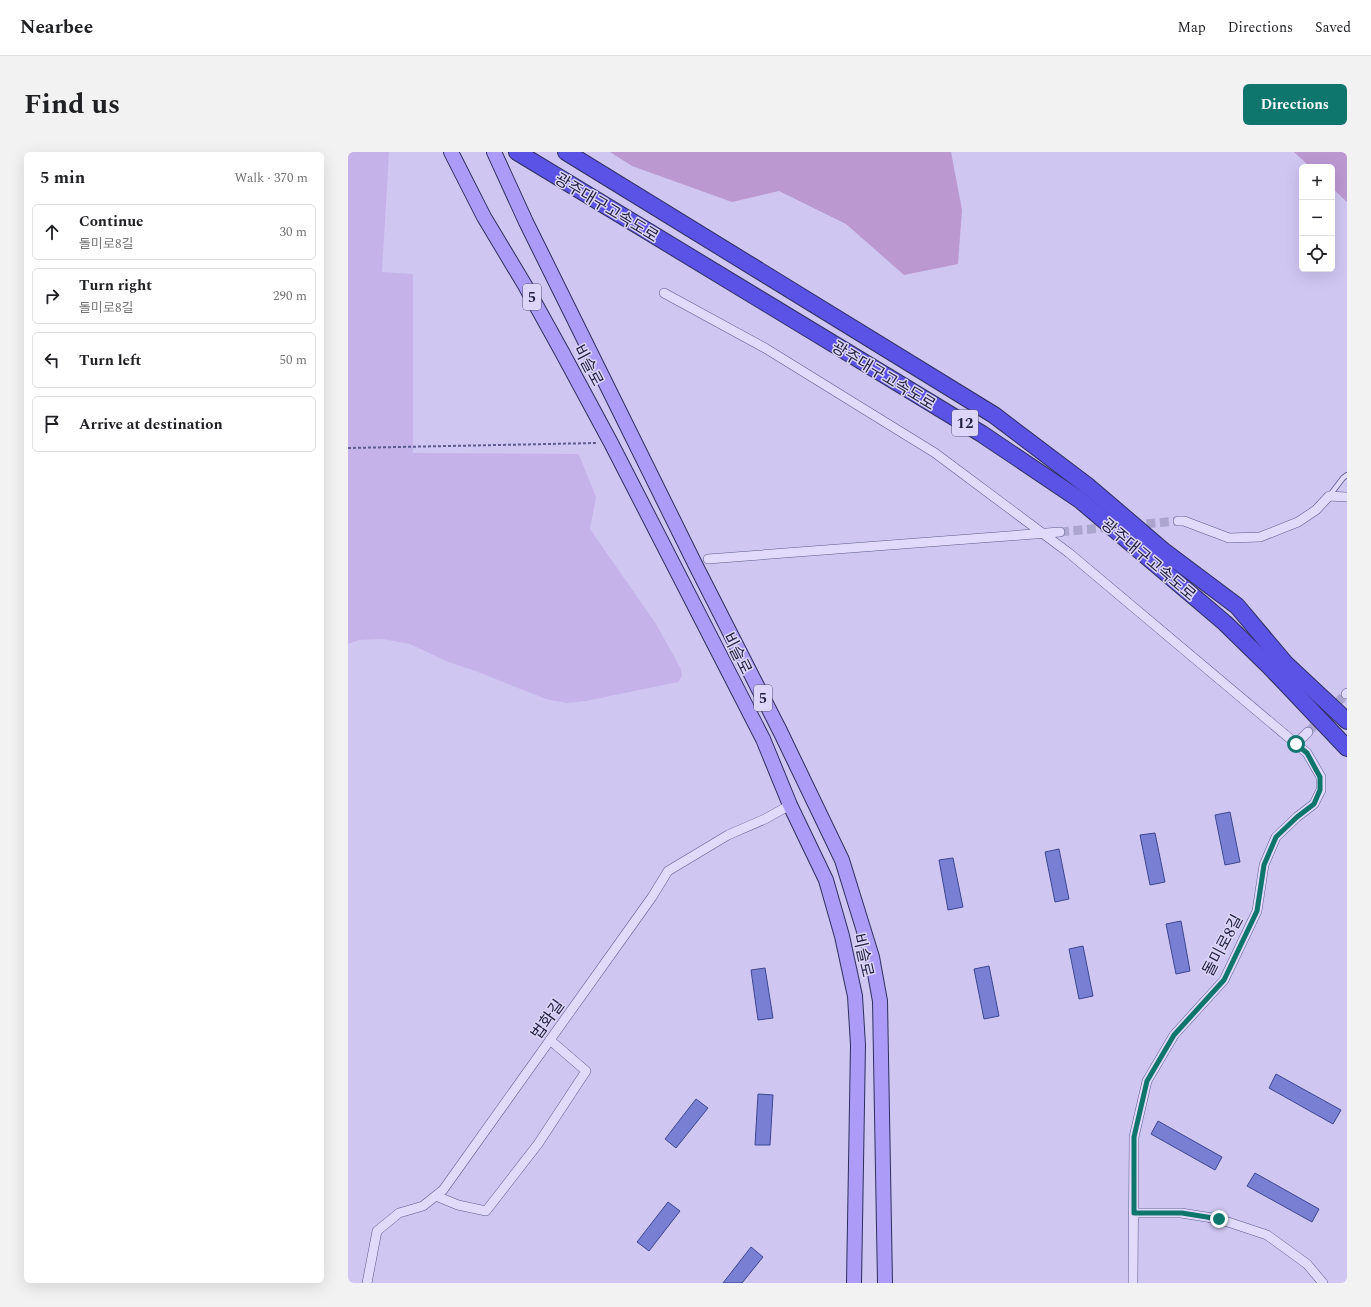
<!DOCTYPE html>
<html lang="en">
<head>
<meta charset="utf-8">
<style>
  body { margin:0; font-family:Spectral,"Noto Sans KR",serif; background:#f2f2f2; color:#202124 }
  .controls { position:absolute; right:12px; top:12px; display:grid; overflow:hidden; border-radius:6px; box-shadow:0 4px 16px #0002 }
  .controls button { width:36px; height:36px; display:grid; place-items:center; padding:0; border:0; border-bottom:1px solid #e0e0e0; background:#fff; color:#202124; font:20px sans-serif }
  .stop { position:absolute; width:12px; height:12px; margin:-9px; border:3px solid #0f766e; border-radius:50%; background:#fff }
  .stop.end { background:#0f766e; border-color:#fff; box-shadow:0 1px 4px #0008 }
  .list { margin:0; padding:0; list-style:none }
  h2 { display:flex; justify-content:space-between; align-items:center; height:52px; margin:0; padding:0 16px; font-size:17px }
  h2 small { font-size:13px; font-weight:400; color:#757577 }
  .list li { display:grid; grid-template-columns:26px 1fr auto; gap:12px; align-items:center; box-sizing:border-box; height:56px; margin:0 8px 8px; padding:0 8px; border:1px solid #e0e0e0; border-radius:6px }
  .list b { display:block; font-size:15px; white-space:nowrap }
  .list p { margin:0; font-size:13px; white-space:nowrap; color:#757577 }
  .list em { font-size:13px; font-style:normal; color:#757577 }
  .icon { flex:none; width:22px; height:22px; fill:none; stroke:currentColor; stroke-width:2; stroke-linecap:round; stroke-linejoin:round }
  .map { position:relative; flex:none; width:999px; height:1131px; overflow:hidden; border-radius:6px }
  header { display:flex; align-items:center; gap:24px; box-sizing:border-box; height:56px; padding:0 20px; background:#fff; border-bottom:1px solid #e0e0e0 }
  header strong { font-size:19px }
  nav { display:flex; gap:22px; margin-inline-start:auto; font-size:14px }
  .intro { display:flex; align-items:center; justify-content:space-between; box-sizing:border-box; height:96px; padding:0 24px }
  h1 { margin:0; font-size:28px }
  .button { padding:10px 18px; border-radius:6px; background:#0f766e; color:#fff; font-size:14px; font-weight:700 }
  main { display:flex; gap:24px; padding:0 24px }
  aside { flex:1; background:#fff; border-radius:6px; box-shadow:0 4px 16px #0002 }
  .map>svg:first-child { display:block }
  .farmland { fill:#c5b2e8 }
  .green { fill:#bc98d1 }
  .building { fill:#7980d3; stroke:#3d4690 }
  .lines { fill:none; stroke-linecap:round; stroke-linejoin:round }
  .minor-tunnel { stroke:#aca5ce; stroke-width:9; stroke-dasharray:9 4.5; stroke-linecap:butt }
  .service-casing { stroke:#5c5a8f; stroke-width:6 }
  .minor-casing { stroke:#5c5a8f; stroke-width:10 }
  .primary-casing { stroke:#2e2f5d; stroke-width:16 }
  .motorway-casing { stroke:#2e2f5d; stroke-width:18 }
  .path { stroke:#5c5a8f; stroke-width:2; stroke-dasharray:3 2; stroke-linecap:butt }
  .service { stroke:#e1dafb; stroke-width:4.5 }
  .minor { stroke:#e1dafb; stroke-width:9 }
  .primary { stroke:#ad9cf7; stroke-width:14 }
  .motorway { stroke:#5b52e6; stroke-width:16 }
  .route { stroke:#0f766e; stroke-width:5 }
  .labels { text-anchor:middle; stroke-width:3; stroke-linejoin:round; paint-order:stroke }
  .shield { fill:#ded6f8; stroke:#585676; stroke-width:1 }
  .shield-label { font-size:15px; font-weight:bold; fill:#1f1f3e }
  .street-label { font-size:16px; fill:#1f1f3e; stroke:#ded6f8 }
</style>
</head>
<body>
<header>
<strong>Nearbee</strong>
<nav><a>Map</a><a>Directions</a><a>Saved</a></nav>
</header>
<div class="intro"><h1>Find us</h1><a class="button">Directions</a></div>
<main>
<aside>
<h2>5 min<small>Walk · 370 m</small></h2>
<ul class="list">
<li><svg class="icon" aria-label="ahead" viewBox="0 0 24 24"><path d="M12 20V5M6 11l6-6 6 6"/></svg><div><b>Continue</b><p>돌미로8길</p></div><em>30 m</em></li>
<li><svg class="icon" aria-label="right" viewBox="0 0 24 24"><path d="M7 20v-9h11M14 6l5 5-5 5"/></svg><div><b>Turn right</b><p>돌미로8길</p></div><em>290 m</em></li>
<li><svg class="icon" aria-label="left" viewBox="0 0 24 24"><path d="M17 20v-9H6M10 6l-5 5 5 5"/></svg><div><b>Turn left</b></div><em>50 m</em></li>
<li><svg class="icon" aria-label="arrive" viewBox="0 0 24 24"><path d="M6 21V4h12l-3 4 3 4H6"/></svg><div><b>Arrive at destination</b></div></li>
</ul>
</aside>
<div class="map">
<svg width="999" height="1131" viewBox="0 0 999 1131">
  <rect width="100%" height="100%" fill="#cfc6f2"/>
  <path class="farmland" d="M0,0H41L34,120L65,122V301L230,302L232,305L248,345L242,377L308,472L333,517L334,524L330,530L238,549L219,551L198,547L130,520L98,509L62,492L35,487L11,488L0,492Z"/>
  <g class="green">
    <path d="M262,0H603L614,58L610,112L556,123L498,72L431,39L384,50L284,14Z"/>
    <path d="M946,0H999V50L984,36V15H962Z"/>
  </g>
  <g class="building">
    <path d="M882,660L892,710L877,713L867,663Z"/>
    <path d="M807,681L817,730L802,733L792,683Z"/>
    <path d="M711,697L721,747L707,750L697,700Z"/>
    <path d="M605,706L615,755L600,758L591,708Z"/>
    <path d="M833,769L842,819L828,822L818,772Z"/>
    <path d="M735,794L745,844L731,847L721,797Z"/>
    <path d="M641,814L651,864L636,867L626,817Z"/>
    <path d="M417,816L425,866L410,868L403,818Z"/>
    <path d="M928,922L993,958L985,972L921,936Z"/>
    <path d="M410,942L425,943L422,993H407Z"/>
    <path d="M348,947L360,956L328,996L317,987Z"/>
    <path d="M810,969L874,1005L867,1018L803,982Z"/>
    <path d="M907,1021L971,1057L964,1070L899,1034Z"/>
    <path d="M320,1050L332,1059L301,1099L289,1090Z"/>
    <path d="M403,1095L415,1105L394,1131H375Z"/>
  </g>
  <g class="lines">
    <g class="minor-tunnel">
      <path d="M785,373L830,369"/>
      <path d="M712,380L764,375"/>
      <path d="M960,580L998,542"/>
    </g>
    <g class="service-casing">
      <path id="service" d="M982,343L995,326L999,323"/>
    </g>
    <g class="minor-casing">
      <g id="minor">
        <path d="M316,141L417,196L587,301L721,401L959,601L973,625V638L966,652L949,665L928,685L916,713L909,759L876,828L826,883L799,929L786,985L785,1131"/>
        <path d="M830,369H836L881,386L912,385L950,370L968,358L981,344L999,345"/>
        <path d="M360,407L712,380"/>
        <path d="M998,542L999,541"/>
        <path d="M948,592L960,580"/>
        <path d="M88,1044L110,1053L138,1059L190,992L238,919L202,888"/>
        <path d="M786,1061H833L871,1067L919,1083L959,1112L975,1131"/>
        <path d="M19,1131L29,1079L51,1061L75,1054L95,1038L304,745L320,719L380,683L417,667L442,653"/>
      </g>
    </g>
    <g class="primary-casing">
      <g id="primary">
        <path d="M103,0L136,65L178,135L214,200L263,291L415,587L442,653L478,728L494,784L507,844L510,893L506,1131"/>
        <path d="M146,0L178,70L223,161L347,412L432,579L494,708L524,805L532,849L537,1131"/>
      </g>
    </g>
    <g class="motorway-casing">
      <g id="motorway">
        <path d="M169,0L634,282L732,348L877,471L922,515L999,596"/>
        <path d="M218,0L646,263L741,335L817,400L889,454L937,511L999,569"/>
      </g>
    </g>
    <path class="path" d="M0,296L249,291"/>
    <use href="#service" class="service"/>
    <use href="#minor" class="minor"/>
    <use href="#primary" class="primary"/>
    <use href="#motorway" class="motorway"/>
  </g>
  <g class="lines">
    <path class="route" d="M871,1067L834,1061H786V985L799,929L826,883L876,828L909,759L916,713L928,685L949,665L966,652L972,638V625L959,601L948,592"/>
  </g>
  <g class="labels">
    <g class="shield">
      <rect x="175" y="132" width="18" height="26" rx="3"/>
      <rect x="604" y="258" width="26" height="26" rx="3"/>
      <rect x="406" y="533" width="18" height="26" rx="3"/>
    </g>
    <g class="shield-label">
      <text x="184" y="150">5</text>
      <text x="617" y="276">12</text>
      <text x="415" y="551">5</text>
    </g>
    <g class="street-label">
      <text transform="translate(259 55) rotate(31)" y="6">광주대구고속도로</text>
      <text transform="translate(241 213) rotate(62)" y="6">비슬로</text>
      <text transform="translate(536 223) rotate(31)" y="6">광주대구고속도로</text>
      <text transform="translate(801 407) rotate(40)" y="6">광주대구고속도로</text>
      <text transform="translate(390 501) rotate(63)" y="6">비슬로</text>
      <text transform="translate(874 793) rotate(-62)" y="6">돌미로8길</text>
      <text transform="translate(516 803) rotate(77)" y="6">비슬로</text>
      <text transform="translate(199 867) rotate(-54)" y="6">법화길</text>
    </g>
  </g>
</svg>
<div class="controls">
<button>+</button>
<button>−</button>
<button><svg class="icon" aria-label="locate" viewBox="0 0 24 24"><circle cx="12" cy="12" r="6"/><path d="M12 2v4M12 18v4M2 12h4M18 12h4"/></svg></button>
</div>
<div class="stop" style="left:948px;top:592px"></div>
<div class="stop end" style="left:871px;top:1067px"></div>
</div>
</main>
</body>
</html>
